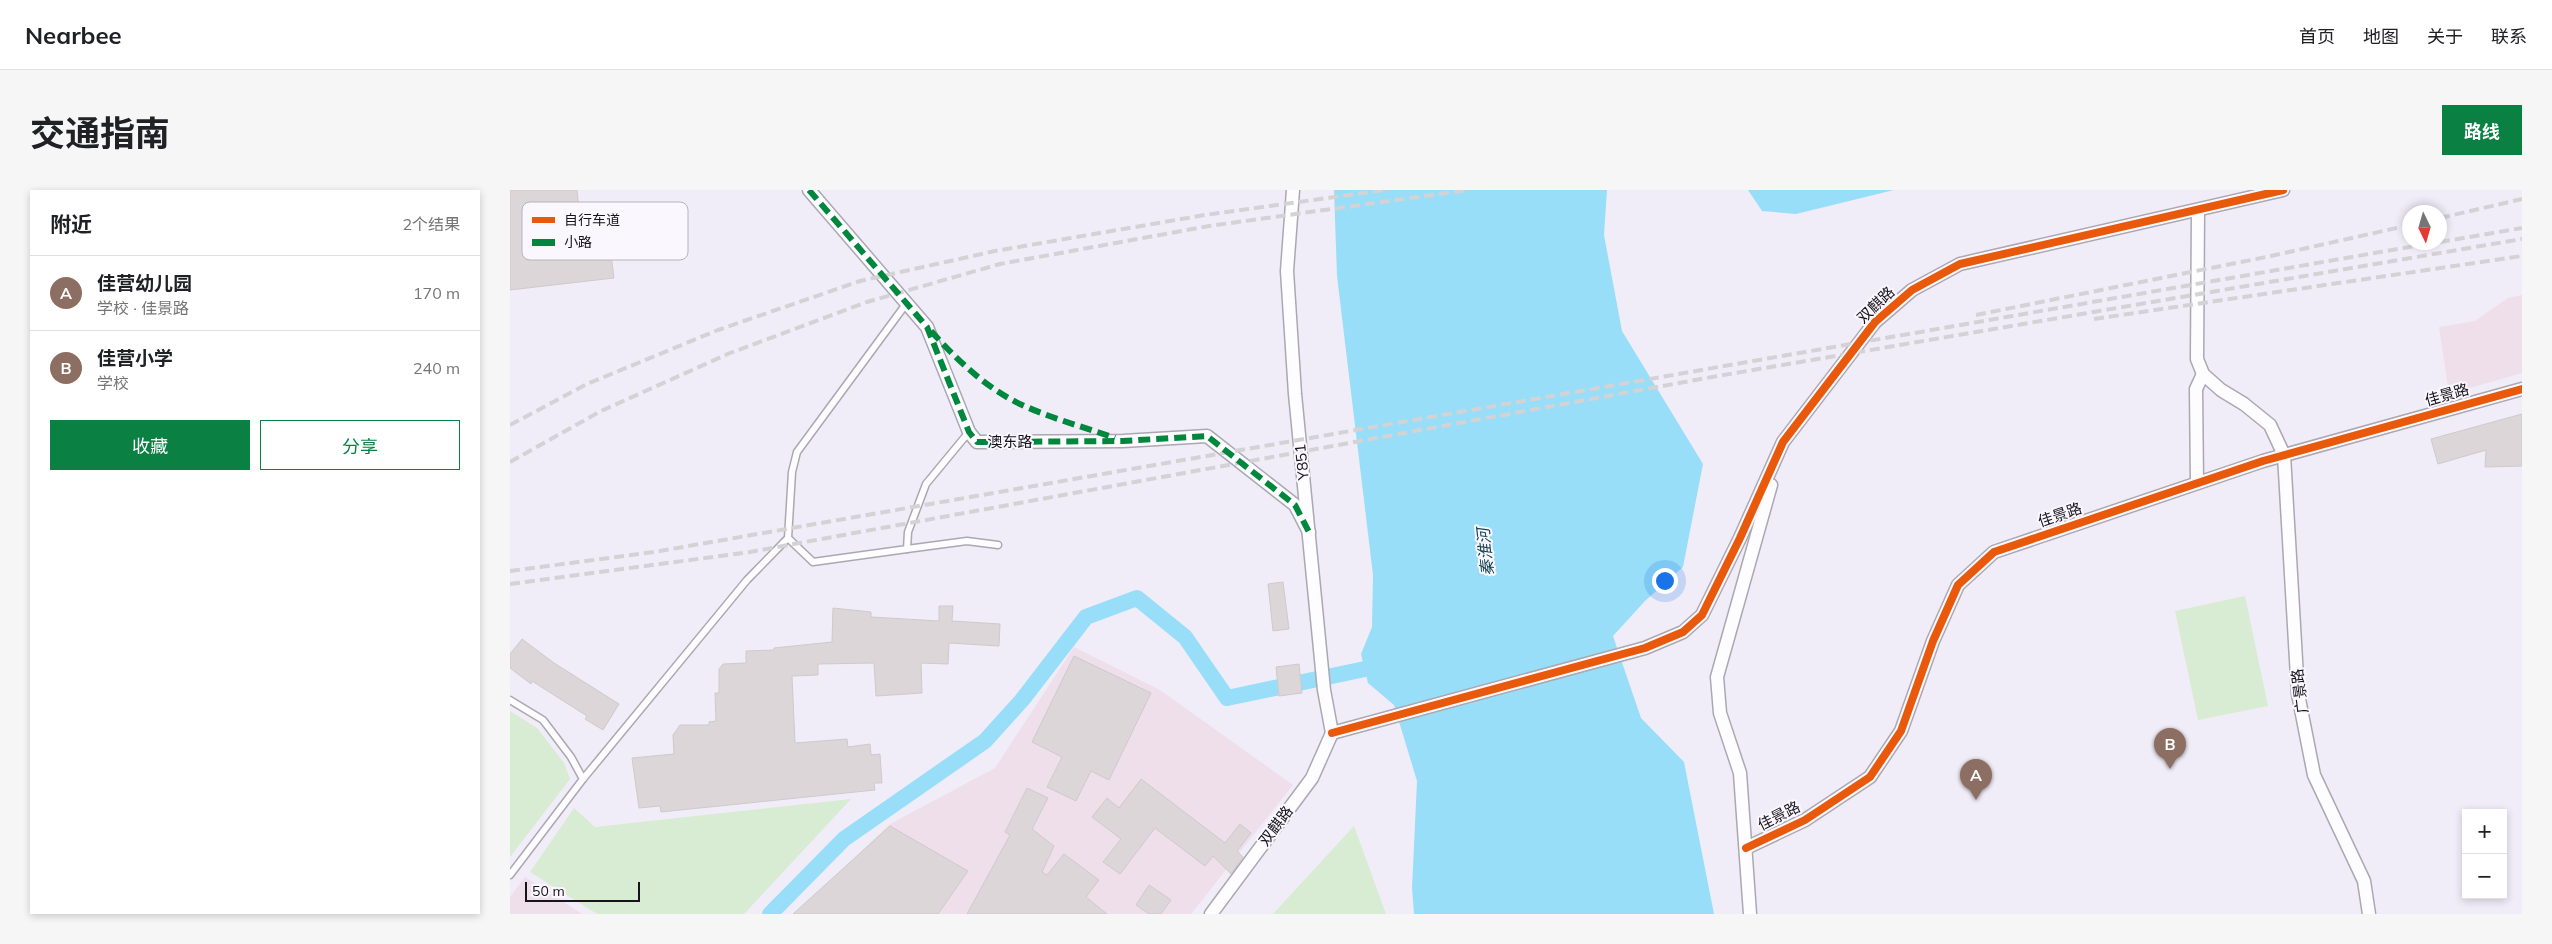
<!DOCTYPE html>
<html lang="zh">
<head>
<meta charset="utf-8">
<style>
  body { margin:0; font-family:Mulish,"Noto Sans SC",sans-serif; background:#f6f6f6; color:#202124 }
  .controls { position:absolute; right:15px; bottom:15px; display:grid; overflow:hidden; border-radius:0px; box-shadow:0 2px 8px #0003 }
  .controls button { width:45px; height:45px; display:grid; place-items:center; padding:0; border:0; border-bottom:1px solid #e0e0e0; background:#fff; color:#202124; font:25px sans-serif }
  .compass { position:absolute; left:1892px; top:15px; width:45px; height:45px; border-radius:50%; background:#fff; box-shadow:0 2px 8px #0003; rotate:175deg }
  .scale { position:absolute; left:15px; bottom:12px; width:115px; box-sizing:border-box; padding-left:5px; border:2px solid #17131c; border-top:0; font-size:14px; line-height:18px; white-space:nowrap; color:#17131c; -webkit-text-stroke:4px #faf8fe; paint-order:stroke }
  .you { position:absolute; left:1154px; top:390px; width:18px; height:18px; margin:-12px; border:4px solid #fff; border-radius:50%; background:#1a73e8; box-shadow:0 0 0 8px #1a73e833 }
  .badge { display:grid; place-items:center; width:32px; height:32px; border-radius:50%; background:#0b8043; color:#fff; font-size:16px; font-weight:700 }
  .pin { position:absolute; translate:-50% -41px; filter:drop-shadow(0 1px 2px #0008) }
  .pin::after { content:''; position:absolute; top:26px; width:18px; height:15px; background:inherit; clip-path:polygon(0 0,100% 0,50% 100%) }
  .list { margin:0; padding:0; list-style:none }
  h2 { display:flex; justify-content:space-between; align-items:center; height:65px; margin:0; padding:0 20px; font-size:21px }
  h2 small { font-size:16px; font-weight:400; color:#757577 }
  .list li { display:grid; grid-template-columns:32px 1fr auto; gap:15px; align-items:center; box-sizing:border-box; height:75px; padding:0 20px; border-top:1px solid #e0e0e0 }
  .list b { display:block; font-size:19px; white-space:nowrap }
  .list p { margin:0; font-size:16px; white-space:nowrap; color:#757577 }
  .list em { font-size:16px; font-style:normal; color:#757577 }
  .actions { display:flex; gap:10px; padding:15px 20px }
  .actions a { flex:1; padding:11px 0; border:1px solid #0b8043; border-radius:0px; text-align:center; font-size:18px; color:#0b8043 }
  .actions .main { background:#0b8043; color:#fff }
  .map { position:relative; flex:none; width:2012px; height:724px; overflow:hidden; border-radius:0px }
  header { display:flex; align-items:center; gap:30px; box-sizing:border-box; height:70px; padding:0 25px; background:#fff; border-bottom:1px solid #e0e0e0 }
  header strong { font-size:24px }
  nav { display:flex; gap:28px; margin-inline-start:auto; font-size:18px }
  .intro { display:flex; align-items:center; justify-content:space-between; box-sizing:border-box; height:120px; padding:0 30px }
  h1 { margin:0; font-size:35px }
  .button { padding:12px 22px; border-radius:0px; background:#0b8043; color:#fff; font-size:18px; font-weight:700 }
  main { display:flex; gap:30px; padding:0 30px }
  aside { flex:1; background:#fff; border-radius:0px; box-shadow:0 2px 8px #0003 }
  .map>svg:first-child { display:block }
  .industrial { fill:#eedfea }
  .green { fill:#d7ecd3 }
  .water { fill:#98def8 }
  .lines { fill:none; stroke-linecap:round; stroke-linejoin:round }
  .canal { stroke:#98def8; stroke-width:16 }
  .building { fill:#dcd6d9; stroke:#d0c9cc }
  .service-casing { stroke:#aba8b1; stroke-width:9 }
  .minor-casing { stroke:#aba8b1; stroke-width:15 }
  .service { stroke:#fdfcfe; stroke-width:6 }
  .minor { stroke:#fdfcfe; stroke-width:12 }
  .rail { stroke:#d3d2d5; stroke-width:4; stroke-dasharray:10 5; stroke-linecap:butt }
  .quiet { stroke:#00873e; stroke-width:6; stroke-dasharray:12 6; stroke-linecap:butt }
  .cycleway-casing { stroke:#faf8fe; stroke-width:11 }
  .cycleway { stroke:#e8590c; stroke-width:8 }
  .labels { text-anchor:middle; stroke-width:4; stroke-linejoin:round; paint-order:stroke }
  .street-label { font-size:15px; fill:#17131c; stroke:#faf8fe }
  .water-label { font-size:16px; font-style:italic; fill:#174452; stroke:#faf8fe }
  .key { fill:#faf8fe; stroke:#b6b3ba; stroke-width:1 }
  .key-label { font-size:14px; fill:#17131c }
</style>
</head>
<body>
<header>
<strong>Nearbee</strong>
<nav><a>首页</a><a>地图</a><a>关于</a><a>联系</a></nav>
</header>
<div class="intro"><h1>交通指南</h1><a class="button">路线</a></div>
<main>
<aside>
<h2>附近<small>2个结果</small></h2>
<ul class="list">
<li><span class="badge" style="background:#8d6e63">A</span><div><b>佳营幼儿园</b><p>学校 · 佳景路</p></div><em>170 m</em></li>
<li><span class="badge" style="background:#8d6e63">B</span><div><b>佳营小学</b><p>学校</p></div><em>240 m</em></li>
</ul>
<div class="actions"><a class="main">收藏</a><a>分享</a></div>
</aside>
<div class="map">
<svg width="2012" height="724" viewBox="0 0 2012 724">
  <rect width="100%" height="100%" fill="#f0edf8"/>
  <g class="industrial">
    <path d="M2012,105V183L1939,204L1929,137L1965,131L1998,108Z"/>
    <path d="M564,457L650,500L783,595L681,724H285L380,634L485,578Z"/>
    <path d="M15,687L72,724H0V707Z"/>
  </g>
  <g class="green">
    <path d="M1735,406L1758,516L1688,530L1665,421Z"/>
    <path d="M0,521L27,538L54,573L60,589L0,667Z"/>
    <path d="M341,609L234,724H87L20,682L64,618L85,637Z"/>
    <path d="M844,636L876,724H763Z"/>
  </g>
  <g class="water">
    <path d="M824,0H1097L1094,45L1112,141L1193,274L1173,377L1135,411L1103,446L1131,528L1174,572L1204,724H904L902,698L907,591L884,515L858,493L851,464L862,437L863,385L827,86Z"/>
    <path d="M1238,0H1384L1286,24L1252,21Z"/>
  </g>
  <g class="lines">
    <path class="canal" d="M260,724L334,649L475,551L512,510L576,427L627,408L675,447L717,508L855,479"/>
  </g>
  <g class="building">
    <path d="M0,0H67L70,28L96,25L104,88L0,100Z"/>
    <path d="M2012,224V276L1975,277L1976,260L1928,274L1921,249Z"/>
    <path d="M773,392L779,439L763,441L758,394Z"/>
    <path d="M429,416H443L442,431L490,434L489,456L439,453L438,474L411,473L412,503L366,506L364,473L308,474V485L282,486L285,553L337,549L338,557L360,554L361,565L370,564L372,593H364L365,600L151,622L150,616L129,618L122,568L164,564L163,545L170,535H199V532L206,531L205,503H209V479L213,474L236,473V461L264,460V458L322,452L323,418L361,422V427L429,431Z"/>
    <path d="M12,449L44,473L109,514L93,540L75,529L77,526L22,491L21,494L0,478V464Z"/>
    <path d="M564,466L641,503L599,590L581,581L566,611L537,597L552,567L522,552Z"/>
    <path d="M789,474L792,503L769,506L766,477Z"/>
    <path d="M631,589L715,653L730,634L741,643L727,661L733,667L721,684L703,666L695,676L645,638L610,684L593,672L611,649L582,627L597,608L609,618Z"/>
    <path d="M517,598L538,608L522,639L544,656L532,682L537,685L554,664L589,690L576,707L597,724H457L500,645L495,642Z"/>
    <path d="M380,636L458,681L428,724H283Z"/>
    <path d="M639,695L661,710L651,724H639L626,715Z"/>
  </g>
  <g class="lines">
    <g class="service-casing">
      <g id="service">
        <path d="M278,348L303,372L397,359L398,342L416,294L459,242"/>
        <path d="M397,359L457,351L488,355"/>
        <path d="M0,510L33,530L61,567L73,589L0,685"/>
        <path d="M73,589L237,390L278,348L282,282L287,262L396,114"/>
      </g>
    </g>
    <g class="minor-casing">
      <g id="minor">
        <path d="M299,0L417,137L459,242L467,252L613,251L697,246L785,315L799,342"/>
        <path d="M783,0L777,81L785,204L814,500L822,543"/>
        <path d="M1688,21L1687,169L1693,184L1711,200L1734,214L1760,235L1774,265L1788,504L1804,585L1854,691L1859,724"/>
        <path d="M1687,293L1686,199L1693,184"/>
        <path d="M822,543L1135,458L1173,442L1192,425L1230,348L1273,252L1365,132L1402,100L1450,74L1773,0"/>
        <path d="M1236,658L1295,630L1360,587L1391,541L1423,451L1448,395L1484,362L1753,271L2012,199"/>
        <path d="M701,724L802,588L822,543"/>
        <path d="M1240,724L1230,583L1210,523L1207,487L1261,295"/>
      </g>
    </g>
    <use href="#service" class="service"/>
    <use href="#minor" class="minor"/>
    <g class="rail">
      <path d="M1930,28L2012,9"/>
      <path d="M1930,52L2012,38"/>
      <path d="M1466,125L1761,66L1900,35"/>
      <path d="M1584,129L2012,66"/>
      <path d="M0,235L77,194L208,140L350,91L485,61L695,25L875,0"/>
      <path d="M0,272L91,221L220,163L357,112L490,74L699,36L958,0"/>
      <path d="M0,381L144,362L1928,52"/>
      <path d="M0,394L240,362L1202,187L2012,49"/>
    </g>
    <g class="quiet">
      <path d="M299,0L417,137L459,242L467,252L613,251L697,246L785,315L799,342"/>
      <path d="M421,141C449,172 480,202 519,218C547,230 577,238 605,248"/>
    </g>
    <g class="cycleway-casing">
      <g id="cycleway">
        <path d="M822,543L1135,458L1173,442L1192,425L1230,348L1273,252L1365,132L1402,100L1450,74L1773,0"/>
        <path d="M1236,658L1295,630L1360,587L1391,541L1423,451L1448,395L1484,362L1753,271L2012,199"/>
      </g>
    </g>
    <use href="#cycleway" class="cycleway"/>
  </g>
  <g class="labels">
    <g class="street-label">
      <text transform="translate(1366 115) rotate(-44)" y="5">双麒路</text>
      <text transform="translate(1937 205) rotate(-16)" y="5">佳景路</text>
      <text x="500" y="257">澳东路</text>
      <text transform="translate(792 272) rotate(-96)" y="5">Y851</text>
      <text transform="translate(1550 325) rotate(-19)" y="5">佳景路</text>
      <text transform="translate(1790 501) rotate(-97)" y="5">广景路</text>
      <text transform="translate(1269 626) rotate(-27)" y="5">佳景路</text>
      <text transform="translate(766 636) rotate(-53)" y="5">双麒路</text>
    </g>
    <g class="water-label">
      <text transform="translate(975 362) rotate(-96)" y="6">秦淮河</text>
    </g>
  </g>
  <rect x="12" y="12" width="166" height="58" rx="8" class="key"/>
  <rect x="22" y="27" width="23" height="6" fill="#e8590c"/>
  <rect x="22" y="49" width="23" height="7" fill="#00873e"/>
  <g class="key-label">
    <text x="54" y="35">自行车道</text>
    <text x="54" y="57">小路</text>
  </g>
</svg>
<div class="controls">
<button>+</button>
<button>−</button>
</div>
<svg class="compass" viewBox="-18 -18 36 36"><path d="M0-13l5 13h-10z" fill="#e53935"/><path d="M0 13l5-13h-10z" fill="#757577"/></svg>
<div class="scale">50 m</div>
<div class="you"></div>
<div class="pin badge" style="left:1466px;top:610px;background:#8d6e63">A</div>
<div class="pin badge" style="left:1660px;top:579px;background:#8d6e63">B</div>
</div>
</main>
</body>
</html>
